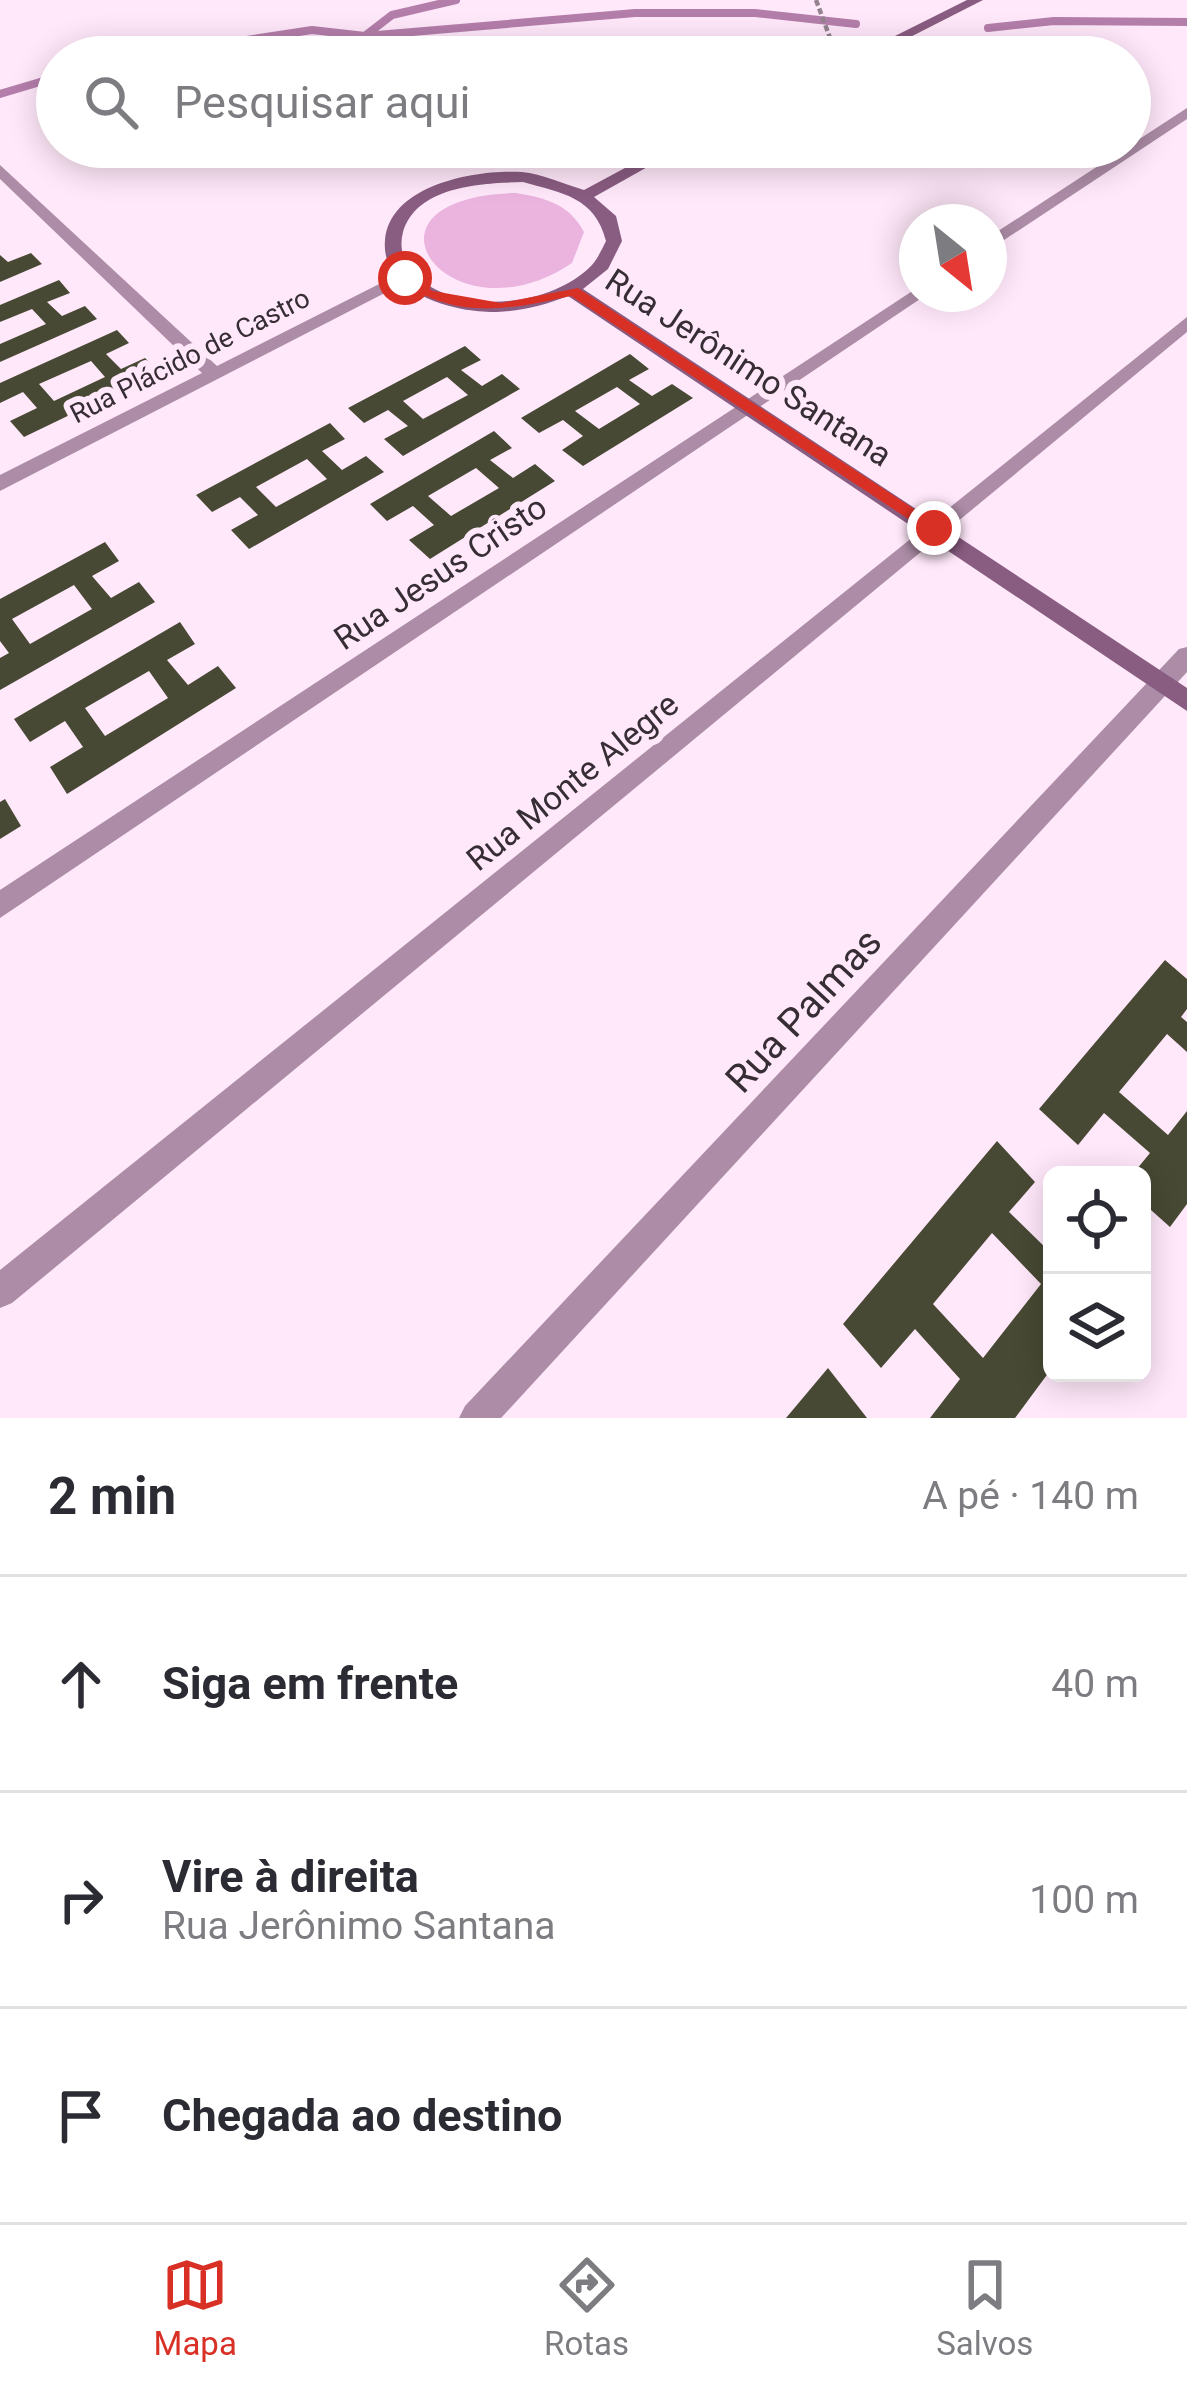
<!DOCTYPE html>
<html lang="pt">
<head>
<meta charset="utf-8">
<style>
  body { margin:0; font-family:Roboto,sans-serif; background:#f2f2f3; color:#2b2b33 }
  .controls { position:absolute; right:36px; bottom:36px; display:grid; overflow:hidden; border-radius:18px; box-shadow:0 6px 30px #0003 }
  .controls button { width:108px; height:108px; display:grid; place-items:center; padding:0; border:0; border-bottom:3px solid #e1e1e2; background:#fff; color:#2b2b33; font:60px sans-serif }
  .compass { position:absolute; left:899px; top:204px; width:108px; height:108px; border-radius:50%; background:#fff; box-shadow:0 6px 30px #0003; rotate:150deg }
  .stop { position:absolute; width:36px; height:36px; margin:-27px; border:9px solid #d93025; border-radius:50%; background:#fff }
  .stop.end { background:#d93025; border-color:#fff; box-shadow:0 3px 12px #0008 }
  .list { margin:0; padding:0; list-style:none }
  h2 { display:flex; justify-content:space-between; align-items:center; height:156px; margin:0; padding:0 48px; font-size:51px }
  h2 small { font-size:39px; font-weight:400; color:#7c7c81 }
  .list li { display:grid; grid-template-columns:78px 1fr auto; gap:36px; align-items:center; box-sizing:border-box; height:216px; padding:0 48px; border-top:3px solid #e1e1e2 }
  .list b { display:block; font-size:45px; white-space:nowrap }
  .list p { margin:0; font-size:39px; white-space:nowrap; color:#7c7c81 }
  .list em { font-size:39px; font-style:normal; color:#7c7c81 }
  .icon { flex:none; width:66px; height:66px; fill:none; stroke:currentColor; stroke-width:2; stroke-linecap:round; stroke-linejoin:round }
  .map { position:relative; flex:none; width:1187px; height:1418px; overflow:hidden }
  .search { position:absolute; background:#fff; box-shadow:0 6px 30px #0003; left:36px; right:36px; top:36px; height:132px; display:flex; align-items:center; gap:30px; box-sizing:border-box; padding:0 42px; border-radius:66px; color:#7c7c81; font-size:45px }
  .sheet { height:804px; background:#fff }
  nav { display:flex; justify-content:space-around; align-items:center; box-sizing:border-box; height:168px; border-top:3px solid #e1e1e2; background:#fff; font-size:33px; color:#7c7c81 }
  nav a { display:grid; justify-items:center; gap:6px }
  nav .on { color:#d93025 }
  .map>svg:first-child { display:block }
  .green { fill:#eab4df }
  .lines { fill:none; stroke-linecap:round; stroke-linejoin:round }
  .stream { stroke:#b47eab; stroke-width:8 }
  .building { fill:#484934; fill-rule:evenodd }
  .path { stroke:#938490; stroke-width:4.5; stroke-dasharray:6 3; stroke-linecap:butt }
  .street { fill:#ac8ca6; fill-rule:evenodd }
  .secondary { fill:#895c81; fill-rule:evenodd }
  .route { fill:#d93025 }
  .labels { text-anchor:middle; stroke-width:12; stroke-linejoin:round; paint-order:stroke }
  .far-street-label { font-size:27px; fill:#372e35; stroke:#ffe8fa }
  .street-label { font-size:33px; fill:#372e35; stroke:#ffe8fa }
  .near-street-label { font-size:39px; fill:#372e35; stroke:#ffe8fa }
</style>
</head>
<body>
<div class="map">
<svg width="1187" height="1418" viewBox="0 0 1187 1418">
  <rect width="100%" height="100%" fill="#ffe8fa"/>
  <path class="green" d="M516,193C546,198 569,204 584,232L572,263C449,346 340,197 516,193Z"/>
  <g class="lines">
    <g class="stream">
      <path d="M988,28L1054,21L1187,22"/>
      <path d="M366,35L392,15L456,0"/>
      <path d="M135,57L312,30L365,36L635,13H755L856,24"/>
      <path d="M0,94L57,77"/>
    </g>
  </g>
  <g class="building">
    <path d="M31,253L42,264L0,282V255L8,262Z"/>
    <path d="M59,280L70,293L47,302L62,316L85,306L97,319L0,362V344L46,324L32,309L0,322V305Z"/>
    <path d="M117,330L129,343L106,354L121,369L145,358L159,372L24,437L10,421L37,408L23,392L0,403V383ZM91,361L105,377L54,401L39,384Z"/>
    <path d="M465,346L481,360L461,370L482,386L502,374L520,389L403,456L384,439L408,426L388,410L364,423L348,408ZM447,377L468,395L423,419L403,401Z"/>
    <path d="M630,354L649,369L629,380L652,396L672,384L693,398L583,466L562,450L583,436L563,420L539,433L521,418ZM617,387L640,404L599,429L575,411Z"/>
    <path d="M330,423L345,439L322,451L342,470L366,456L384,472L249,549L231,530L258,515L240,497L212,512L196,495ZM307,459L327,479L276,507L256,487Z"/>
    <path d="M494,431L512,448L490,460L513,478L535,464L555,481L430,559L409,540L434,525L413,506L387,521L370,504ZM476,468L499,488L451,516L428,496Z"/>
    <path d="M105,542L119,561L92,576L111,598L139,582L155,602L0,690V658L9,653L0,641V599ZM74,585L92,609L30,644L12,619Z"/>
    <path d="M180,622L195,644L167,660L188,685L218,666L236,688L67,794L50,767L83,747L65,721L30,742L14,719ZM149,671L168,698L105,736L85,708Z"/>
    <path d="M5,799L21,826L0,839V802Z"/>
    <path d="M1165,960L1187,979V1009L1181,1017L1187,1022V1052L1167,1034L1119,1092L1168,1135L1187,1111V1204L1170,1227L1142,1202V1175H1132L1150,1153L1104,1113L1078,1145L1039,1109Z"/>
    <path d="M997,1141L1035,1182L1009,1212L1052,1254V1368L1015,1418H930L960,1379L915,1329L881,1368L843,1324ZM992,1233L1041,1284L983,1358L933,1304Z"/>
    <path d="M828,1368L867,1418H786Z"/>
  </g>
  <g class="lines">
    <path class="path" d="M816,0L836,54"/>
    <g class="street">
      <path d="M1187,108V119L989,250V237Z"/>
      <path d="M0,165L217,366L399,274L414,278L0,491V475L202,373L0,179Z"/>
      <path d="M917,288V294H925L923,297L0,918V890Z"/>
      <path d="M1187,317V332L12,1303L0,1308V1270Z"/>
      <path d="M1187,647V672L501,1418H459L465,1406L1179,649Z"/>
    </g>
    <g class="secondary">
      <path d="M967,0H983L871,57H853Z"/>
      <path d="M664,147H683L594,197L616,216L622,241L608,269L583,289L1187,688V711L568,296C545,305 522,311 497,312C456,313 380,294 385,240C390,184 477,169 522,172C542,174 564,184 584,190ZM523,182C562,193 595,197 606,241C602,249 598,258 592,265C552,307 457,317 414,274C403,262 399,247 403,232C417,185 484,183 523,182Z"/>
    </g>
  </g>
  <path class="route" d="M405,274L433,291L501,303L578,288L943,528L928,532L571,296C508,310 456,320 400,281Z"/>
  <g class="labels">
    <g class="far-street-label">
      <text transform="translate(190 356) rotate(-27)" y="9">Rua Plácido de Castro</text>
    </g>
    <g class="street-label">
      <text transform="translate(749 367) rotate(33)" y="12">Rua Jerônimo Santana</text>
      <text transform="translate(440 572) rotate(-34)" y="12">Rua Jesus Cristo</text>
      <text transform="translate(572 781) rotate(-39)" y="12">Rua Monte Alegre</text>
    </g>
    <g class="near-street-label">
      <text transform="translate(803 1010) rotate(-47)" y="14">Rua Palmas</text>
    </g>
  </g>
</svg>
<div class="controls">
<button><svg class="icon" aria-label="locate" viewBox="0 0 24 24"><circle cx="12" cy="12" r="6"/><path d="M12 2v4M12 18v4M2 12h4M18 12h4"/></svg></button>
<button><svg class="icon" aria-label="layers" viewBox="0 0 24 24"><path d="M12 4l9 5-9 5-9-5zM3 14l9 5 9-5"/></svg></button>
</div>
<svg class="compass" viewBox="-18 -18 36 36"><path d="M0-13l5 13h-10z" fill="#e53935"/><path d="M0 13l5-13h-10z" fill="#7c7c81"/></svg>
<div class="stop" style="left:405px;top:278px"></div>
<div class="stop end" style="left:934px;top:528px"></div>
<div class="search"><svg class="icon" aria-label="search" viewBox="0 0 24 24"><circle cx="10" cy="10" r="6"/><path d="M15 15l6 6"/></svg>Pesquisar aqui</div>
</div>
<section class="sheet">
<h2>2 min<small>A pé · 140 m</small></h2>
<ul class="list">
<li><svg class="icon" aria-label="ahead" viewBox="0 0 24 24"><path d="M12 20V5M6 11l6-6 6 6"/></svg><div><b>Siga em frente</b></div><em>40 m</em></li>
<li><svg class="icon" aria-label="right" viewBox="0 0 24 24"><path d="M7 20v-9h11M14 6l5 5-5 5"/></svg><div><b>Vire à direita</b><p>Rua Jerônimo Santana</p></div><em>100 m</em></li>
<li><svg class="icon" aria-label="arrive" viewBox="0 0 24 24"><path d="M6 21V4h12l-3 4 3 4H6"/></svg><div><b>Chegada ao destino</b></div></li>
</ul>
</section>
<nav>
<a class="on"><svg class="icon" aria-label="map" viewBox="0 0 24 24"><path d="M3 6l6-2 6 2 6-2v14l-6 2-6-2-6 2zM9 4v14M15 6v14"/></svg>Mapa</a>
<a><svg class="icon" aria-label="directions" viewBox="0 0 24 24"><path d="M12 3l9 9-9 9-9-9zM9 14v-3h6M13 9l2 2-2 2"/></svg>Rotas</a>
<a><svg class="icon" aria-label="saved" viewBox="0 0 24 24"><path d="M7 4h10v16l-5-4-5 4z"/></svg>Salvos</a>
</nav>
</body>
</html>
